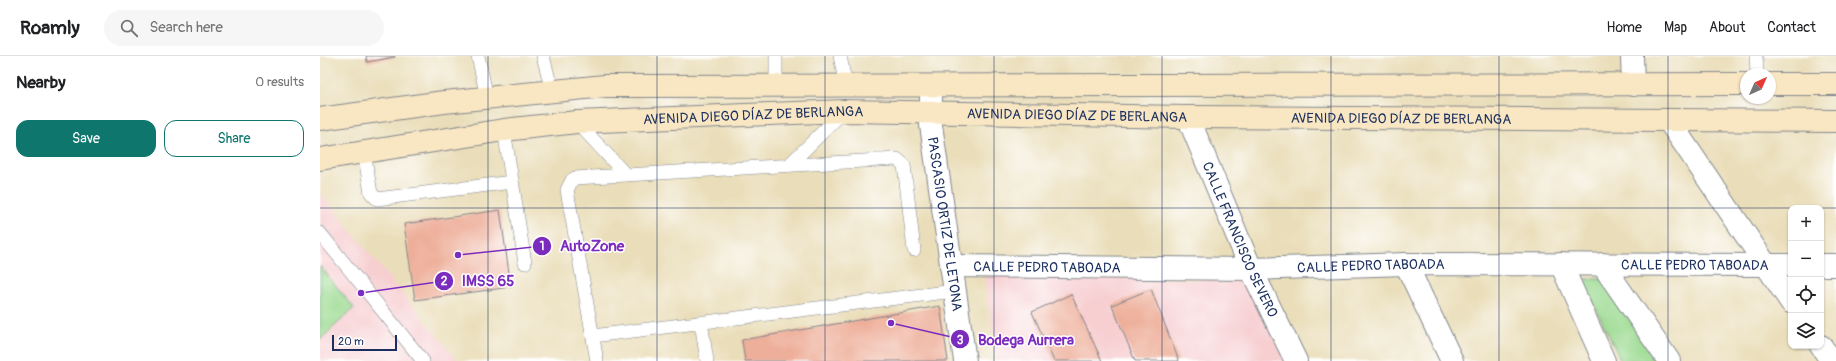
<!DOCTYPE html>
<html lang="en">
<head>
<meta charset="utf-8">
<style>
  body { margin:0; font-family:Pangolin,sans-serif; background:#f6f6f6; color:#202124 }
  .controls { position:absolute; right:12px; bottom:12px; display:grid; overflow:hidden; border-radius:8px; box-shadow:0 1px 3px #0004 }
  .controls button { width:36px; height:36px; display:grid; place-items:center; padding:0; border:0; border-bottom:1px solid #e0e0e0; background:#fff; color:#202124; font:20px sans-serif }
  .compass { position:absolute; left:1420px; top:12px; width:36px; height:36px; border-radius:50%; background:#fff; box-shadow:0 1px 3px #0004; rotate:45deg }
  .scale { position:absolute; left:12px; bottom:10px; width:65px; box-sizing:border-box; padding-left:4px; border:2px solid #1b2f5e; border-top:0; font-size:11px; line-height:14px; white-space:nowrap; color:#1b2f5e; -webkit-text-stroke:3px #fff; paint-order:stroke }
  .list { margin:0; padding:0; list-style:none }
  h2 { display:flex; justify-content:space-between; align-items:center; height:52px; margin:0; padding:0 16px; font-size:17px }
  h2 small { font-size:13px; font-weight:400; color:#757577 }
  .actions { display:flex; gap:8px; padding:12px 16px }
  .actions a { flex:1; padding:9px 0; border:1px solid #0f766e; border-radius:12px; text-align:center; font-size:14px; color:#0f766e }
  .actions .main { background:#0f766e; color:#fff }
  .icon { flex:none; width:22px; height:22px; fill:none; stroke:currentColor; stroke-width:2; stroke-linecap:round; stroke-linejoin:round }
  .map { position:relative; flex:none; width:1516px; height:305px; overflow:hidden }
  header { display:flex; align-items:center; gap:24px; box-sizing:border-box; height:56px; padding:0 20px; background:#fff; border-bottom:1px solid #e0e0e0 }
  header strong { font-size:19px }
  nav { display:flex; gap:22px; margin-inline-start:auto; font-size:14px }
  .search { width:280px; height:36px; background:#f6f6f6; display:flex; align-items:center; gap:10px; box-sizing:border-box; padding:0 14px; border-radius:22px; color:#757577; font-size:15px }
  main { display:flex }
  aside { flex:1; background:#fff }
  .map>svg:first-child { display:block }
  .built { fill:#f7cfd1 }
  .green { fill:#9bda90; stroke:#5b8477 }
  .building { fill:#eeaf9a }
  .lines { fill:none; stroke-linecap:round; stroke-linejoin:round }
  .lane-casing { stroke:#82868c; stroke-width:14 }
  .street-casing { stroke:#82868c; stroke-width:24 }
  .secondary-casing { stroke:#82868c; stroke-width:24 }
  .lane { stroke:#fff; stroke-width:13 }
  .street { stroke:#fff; stroke-width:22 }
  .secondary { stroke:#f9e7c3; stroke-width:22 }
  .grid { fill:none; stroke:#1b2f5e; stroke-width:1; stroke-opacity:0.55 }
  .labels { text-anchor:middle; stroke-width:3; stroke-linejoin:round; paint-order:stroke }
  .street-label { font-size:14px; fill:#1b2f5e; stroke:#fff }
  .leader { fill:none; stroke:#7b2cbf; stroke-width:1.5 }
  .callout-dot { fill:#7b2cbf; stroke:#fff; stroke-width:1.5 }
  .mark-label { font-size:12px; text-anchor:middle; font-weight:bold; fill:#fff }
  .callout-label { font-size:15px; text-anchor:middle; font-weight:bold; fill:#7b2cbf; stroke:#fff; stroke-width:3; stroke-linejoin:round; paint-order:stroke }
</style>
</head>
<body>
<header>
<strong>Roamly</strong>
<div class="search"><svg class="icon" aria-label="search" viewBox="0 0 24 24"><circle cx="10" cy="10" r="6"/><path d="M15 15l6 6"/></svg>Search here</div>
<nav><a>Home</a><a>Map</a><a>About</a><a>Contact</a></nav>
</header>
<main>
<aside>
<h2>Nearby<small>0 results</small></h2>
<ul class="list">
</ul>
<div class="actions"><a class="main">Save</a><a>Share</a></div>
</aside>
<div class="map">
<svg width="1516" height="305" viewBox="0 0 1516 305">
  <rect width="100%" height="100%" fill="#fff"/>
  <filter id="ink" filterUnits="userSpaceOnUse"><feTurbulence type="fractalNoise" baseFrequency=".025" numOctaves="2"/><feDisplacementMap in="SourceGraphic" scale="8" xChannelSelector="R" yChannelSelector="G"/><feConvolveMatrix kernelMatrix="1 2 1 2 8 2 1 2 1" color-interpolation-filters="sRGB"/></filter>
  <filter id="wash" filterUnits="userSpaceOnUse"><feTurbulence type="fractalNoise" baseFrequency=".012" numOctaves="4" result="noise"/><feDisplacementMap in="SourceGraphic" scale="16" xChannelSelector="R" yChannelSelector="G"/><feGaussianBlur stdDeviation="0.9" result="paint"/><feColorMatrix in="noise" values="0 0 0 0 0 0 0 0 0 0 0 0 0 0 0 0 0 1.4 0 .05"/><feComposite in="paint" operator="in"/></filter>
  <g filter="url(#wash)">
    <rect width="100%" height="100%" fill="#eadeba"/>
    <g class="built">
      <path d="M0,137L26,169L138,305H0Z"/>
      <path d="M663,218L927,225L965,305H678Z"/>
    </g>
    <g class="green">
      <path d="M0,210L34,252L0,284Z"/>
      <path d="M1262,223H1282L1339,305H1301Z"/>
    </g>
    <g id="blocks">
      <g class="building">
        <path d="M46,0H75V1L47,6Z"/>
        <path d="M180,154L191,231L95,244L84,168Z"/>
        <path d="M831,233L859,305H815L792,249Z"/>
        <path d="M751,238L782,305H734L712,256Z"/>
        <path d="M620,250L628,305H425L422,284Z"/>
      </g>
    </g>
  </g>
  <g filter="url(#ink)">
    <use href="#blocks" fill-opacity="0" stroke="#82868c" stroke-width="1"/>
    <g class="lines">
      <g class="lane-casing">
        <g id="lane">
          <path d="M158,0L167,42"/>
          <path d="M223,0L232,35"/>
          <path d="M520,0L526,30"/>
          <path d="M1436,0L1437,18"/>
          <path d="M456,30V0"/>
          <path d="M257,66L305,118"/>
          <path d="M184,74L205,207"/>
          <path d="M44,96L51,137L57,143L192,126"/>
          <path d="M469,109L524,55"/>
          <path d="M0,177L103,305"/>
          <path d="M381,266L387,305"/>
          <path d="M273,280L634,235"/>
          <path d="M277,305L247,134L252,124L255,122L577,103L584,109L594,194"/>
        </g>
      </g>
      <g class="street-casing">
        <g id="street">
          <path d="M1312,0L1313,29"/>
          <path id="s1" d="M611,30V69L645,305"/>
          <path id="s2" d="M868,61L931,213L976,305"/>
          <path d="M1349,65L1471,246"/>
          <path d="M1086,208L1132,305"/>
          <path d="M1241,208L1284,305"/>
          <path d="M1282,208L1349,305"/>
          <path d="M1501,209H1516"/>
          <path id="s3" d="M631,210L931,213L1086,208L1471,209"/>
          <path d="M1501,290L1512,305"/>
        </g>
      </g>
      <g class="secondary-casing">
        <g id="secondary">
          <path d="M1450,28H1516"/>
          <path d="M0,63L124,46L285,30L1426,28"/>
          <path id="s4" d="M0,103L184,74L257,66L524,55L868,61L1516,65"/>
        </g>
      </g>
      <use href="#lane" class="lane"/>
      <use href="#street" class="street"/>
      <use href="#secondary" class="secondary"/>
    </g>
  </g>
  <path class="grid" d="M168,0V305M337,0V305M505,0V305M674,0V305M842,0V305M1011,0V305M1179,0V305M1348,0V305M0,152H1471M1501,152H1516"/>
  <g class="labels">
    <g class="street-label">
      <text dy="5" stroke="none"><textPath href="#s4" startOffset="760">AVENIDA DIEGO DÍAZ DE BERLANGA</textPath></text>
      <text dy="5" stroke="none"><textPath href="#s4" startOffset="436">AVENIDA DIEGO DÍAZ DE BERLANGA</textPath></text>
      <text dy="5" stroke="none"><textPath href="#s4" startOffset="1084">AVENIDA DIEGO DÍAZ DE BERLANGA</textPath></text>
      <text dy="5" stroke="none"><textPath href="#s1" startOffset="139">PASCASIO ORTIZ DE LETONA</textPath></text>
      <text dy="5" stroke="none"><textPath href="#s2" startOffset="133">CALLE FRANCISCO SEVERO</textPath></text>
      <text dy="5" stroke="none"><textPath href="#s3" startOffset="744">CALLE PEDRO TABOADA</textPath></text>
      <text dy="5" stroke="none"><textPath href="#s3" startOffset="420">CALLE PEDRO TABOADA</textPath></text>
      <text dy="5" stroke="none"><textPath href="#s3" startOffset="96">CALLE PEDRO TABOADA</textPath></text>
    </g>
  </g>
  <path class="leader" d="M138 199L222 190M41 237L124 225M571 267L640 283"/>
  <g class="callout-dot">
    <circle cx="138" cy="199" r="4"/>
    <circle cx="41" cy="237" r="4"/>
    <circle cx="571" cy="267" r="4"/>
    <circle cx="222" cy="190" r="10"/>
    <circle cx="124" cy="225" r="10"/>
    <circle cx="640" cy="283" r="10"/>
  </g>
  <g class="mark-label">
    <text x="222" y="194">1</text>
    <text x="124" y="229">2</text>
    <text x="640" y="288">3</text>
  </g>
  <g class="callout-label">
    <text x="272" y="195">AutoZone</text>
    <text x="168" y="230">IMSS 65</text>
    <text x="706" y="289">Bodega Aurrera</text>
  </g>
</svg>
<div class="controls">
<button>+</button>
<button>−</button>
<button><svg class="icon" aria-label="locate" viewBox="0 0 24 24"><circle cx="12" cy="12" r="6"/><path d="M12 2v4M12 18v4M2 12h4M18 12h4"/></svg></button>
<button><svg class="icon" aria-label="layers" viewBox="0 0 24 24"><path d="M12 4l9 5-9 5-9-5zM3 14l9 5 9-5"/></svg></button>
</div>
<svg class="compass" viewBox="-18 -18 36 36"><path d="M0-13l5 13h-10z" fill="#e53935"/><path d="M0 13l5-13h-10z" fill="#757577"/></svg>
<div class="scale">20 m</div>
</div>
</main>
</body>
</html>
